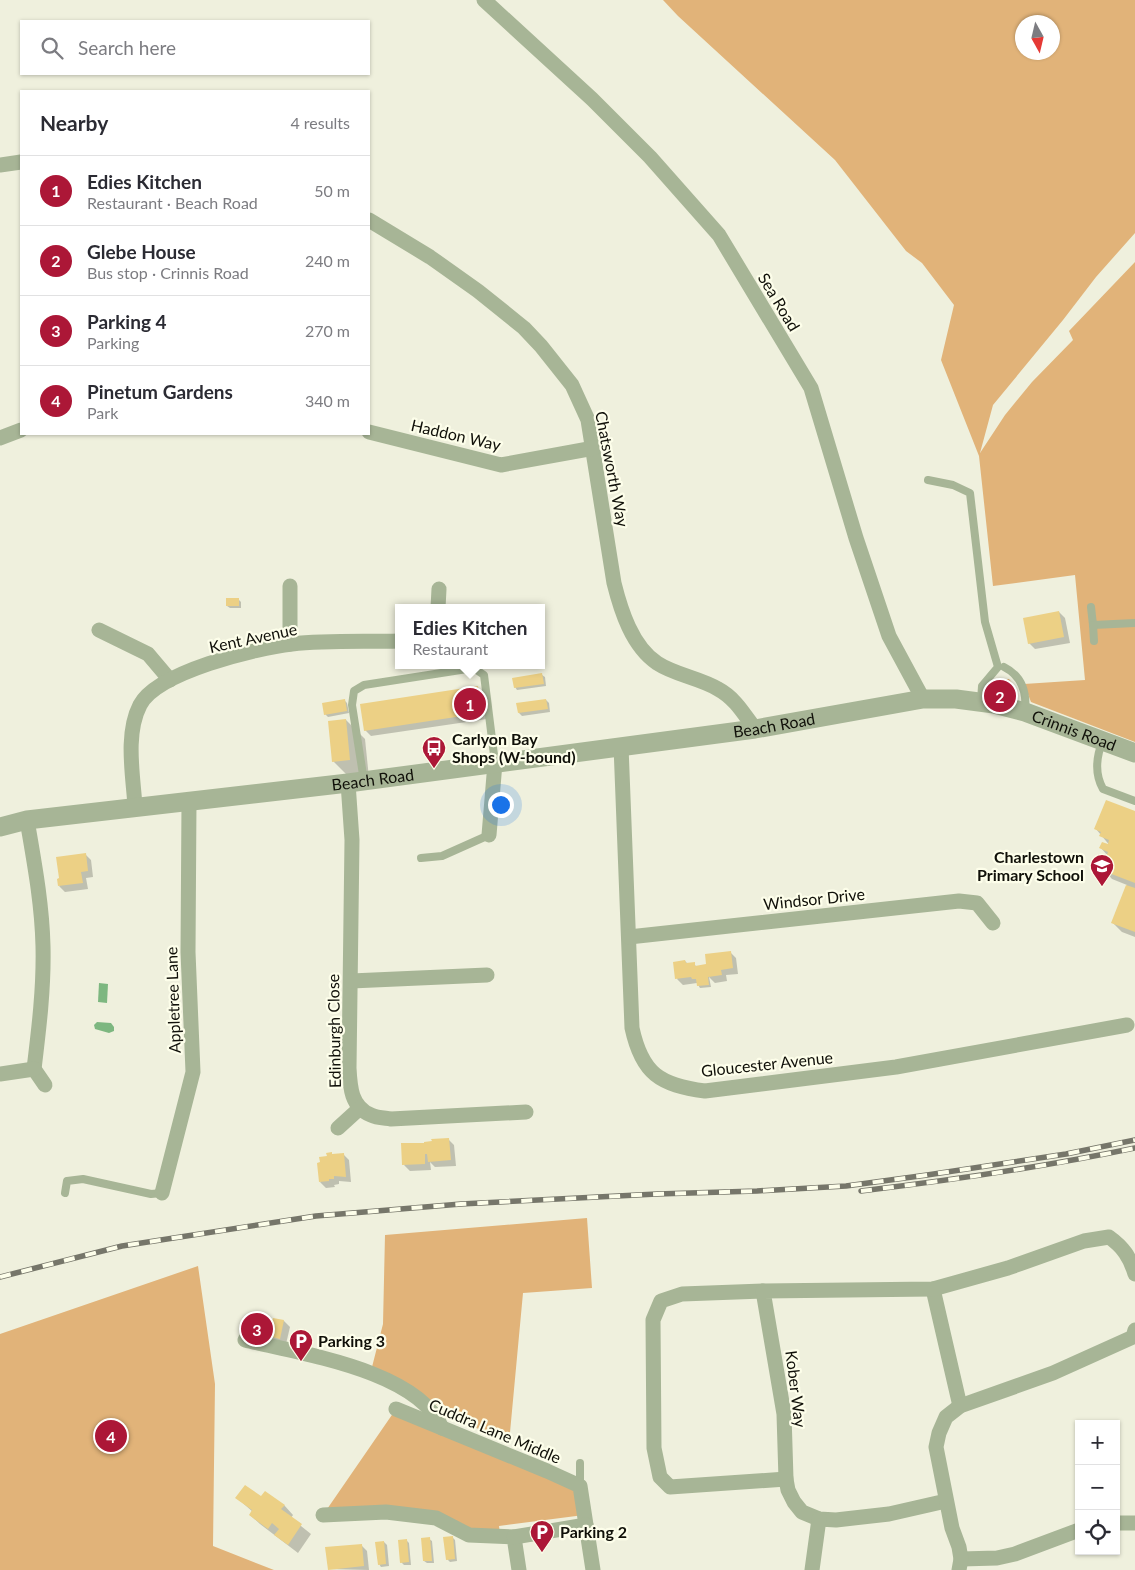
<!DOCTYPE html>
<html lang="en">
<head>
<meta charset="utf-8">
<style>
  body { margin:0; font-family:Lato,sans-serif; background:#f2f2f3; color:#2b2b33 }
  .controls { position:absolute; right:15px; bottom:15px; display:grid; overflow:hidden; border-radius:0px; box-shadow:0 1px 4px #0004 }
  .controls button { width:45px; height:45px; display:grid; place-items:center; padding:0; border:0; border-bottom:1px solid #e1e1e2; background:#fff; color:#2b2b33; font:25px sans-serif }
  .compass { position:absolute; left:1015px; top:15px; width:45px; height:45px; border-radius:50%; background:#fff; box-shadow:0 1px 4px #0004; rotate:172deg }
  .you { position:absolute; left:500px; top:804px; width:18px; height:18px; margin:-12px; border:4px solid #fff; border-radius:50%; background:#1a73e8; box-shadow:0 0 0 8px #1a73e833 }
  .badge { display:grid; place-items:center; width:32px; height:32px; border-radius:50%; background:#ac1737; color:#fff; font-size:16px; font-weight:700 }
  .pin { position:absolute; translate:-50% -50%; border:2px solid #fff; box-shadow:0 1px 5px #0006 }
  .popup { position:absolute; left:395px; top:604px; width:150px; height:65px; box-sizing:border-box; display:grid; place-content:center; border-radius:0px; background:#fff; filter:drop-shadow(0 1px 4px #0005); font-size:16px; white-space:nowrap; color:#7c7c81 }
  .popup b { font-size:19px; color:#2b2b33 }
  .popup::after { content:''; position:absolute; left:50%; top:100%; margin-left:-10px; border:10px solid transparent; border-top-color:#fff }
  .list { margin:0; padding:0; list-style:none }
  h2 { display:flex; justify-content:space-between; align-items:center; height:65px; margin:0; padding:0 20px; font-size:21px }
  h2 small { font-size:16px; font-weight:400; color:#7c7c81 }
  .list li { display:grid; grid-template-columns:32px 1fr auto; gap:15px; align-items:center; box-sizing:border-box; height:70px; padding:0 20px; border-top:1px solid #e1e1e2 }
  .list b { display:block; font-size:19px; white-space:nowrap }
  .list p { margin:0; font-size:16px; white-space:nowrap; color:#7c7c81 }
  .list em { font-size:16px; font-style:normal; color:#7c7c81 }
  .icon { flex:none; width:28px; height:28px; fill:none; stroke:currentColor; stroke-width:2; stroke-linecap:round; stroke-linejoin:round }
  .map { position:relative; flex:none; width:1135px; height:1570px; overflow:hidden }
  .search { position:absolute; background:#fff; box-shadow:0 1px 4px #0004; left:20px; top:20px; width:350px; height:55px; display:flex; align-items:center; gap:12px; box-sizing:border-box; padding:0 18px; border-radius:0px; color:#7c7c81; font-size:19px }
  .panel { position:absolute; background:#fff; box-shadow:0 1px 4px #0004; left:20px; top:90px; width:350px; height:345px; border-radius:0px }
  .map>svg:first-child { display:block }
  .green { fill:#e1b379; fill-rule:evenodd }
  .water { fill:#7db780 }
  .shadow { fill:#0003 }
  .building { fill:#ecd085 }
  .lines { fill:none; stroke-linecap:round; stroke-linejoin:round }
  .service { stroke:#a7b596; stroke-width:8 }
  .minor { stroke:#a7b596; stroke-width:15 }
  .tertiary { stroke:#a7b596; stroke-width:19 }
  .rail-casing { stroke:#76766a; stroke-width:5.5 }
  .rail { stroke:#fdfeea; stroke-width:4; stroke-dasharray:11; stroke-linecap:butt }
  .labels { text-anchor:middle; stroke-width:4.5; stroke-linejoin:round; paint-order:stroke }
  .street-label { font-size:16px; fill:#101009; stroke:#fdfeea }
  .poi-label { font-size:16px; font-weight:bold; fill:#101009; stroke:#fdfeea; text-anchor:start }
</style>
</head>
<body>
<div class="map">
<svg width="1135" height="1570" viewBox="0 0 1135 1570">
  <rect width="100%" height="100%" fill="#eff0dd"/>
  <g class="green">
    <path d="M663,0H1135V233L1096,277L1063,320L993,405L980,453L1005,415L1032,382L1073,340L1069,331L1135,262V742L1031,702L1024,684L1085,680L1075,575L993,586L979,456L941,360L954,305L922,263L906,251L835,160L678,16ZM1022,22H1052V52H1022Z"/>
    <path d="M1000,679H1009L1013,684L1016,695L992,690Z"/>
    <path d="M587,1218L592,1288L523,1293L509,1443L459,1420L404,1382L372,1367L383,1324L385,1235Z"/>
    <path d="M198,1266L215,1384L213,1546L274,1570H0V1334Z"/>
    <path d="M396,1409L580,1486L584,1515L499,1526L500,1535H469L436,1518L323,1515Z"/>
  </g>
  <g class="water">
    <path d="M99,983L108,984L107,1003L98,1002Z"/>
    <path d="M97,1022L111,1023L114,1027V1031L109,1033L95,1029L94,1025Z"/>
  </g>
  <g class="shadow">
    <path d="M238,599L241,602V608H230L227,606Z"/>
    <path d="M1059,612L1065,618L1070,643L1035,649L1029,643Z"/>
    <path d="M542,675L545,677L546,686L517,690L515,687Z"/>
    <path d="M477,688L483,694L487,719L371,736L365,730Z"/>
    <path d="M546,700L549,703L550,712L522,716L519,713L518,704Z"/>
    <path d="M345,701L347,703L349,713L328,717L325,714Z"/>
    <path d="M346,720L365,739L369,778L352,780L333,761Z"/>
    <path d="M1135,813V937L1122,932L1113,923L1127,885L1112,879L1103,869L1108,856L1101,848L1111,847L1096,829Z"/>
    <path d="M85,854L91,860L93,877L86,878L88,889L65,892L59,886Z"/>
    <path d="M730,952L736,958L738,974L726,975L727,981L715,983L709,977L711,987L700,988L697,983L683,985L677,979L685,961L688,964H694L697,967L706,966Z"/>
    <path d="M448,1139L454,1145L456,1166L435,1167L430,1162L431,1170L410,1171L404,1165L417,1145Z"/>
    <path d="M343,1154L349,1160L351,1182L339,1181V1184L334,1185L335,1187L326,1188L320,1182Z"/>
    <path d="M274,1319L284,1321L290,1327L286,1344L275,1342L269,1336Z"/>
    <path d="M237,1498H262L284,1505L293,1515L291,1518L311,1534L298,1553L260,1524L250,1515L253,1512Z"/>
    <path d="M452,1537L455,1540L457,1561L450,1562L447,1559Z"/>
    <path d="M429,1539L432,1541L434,1563H427L424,1561Z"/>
    <path d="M406,1540L409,1543L411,1565H404L401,1562Z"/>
    <path d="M384,1542L387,1545L389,1566L381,1567L379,1564Z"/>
    <path d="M361,1545L367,1551L369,1570L329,1569Z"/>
  </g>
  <g class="building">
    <rect x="226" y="598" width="13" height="8"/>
    <path d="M1059,611L1064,637L1028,644L1023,618Z"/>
    <path d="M542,673L544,684L514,688L512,678Z"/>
    <path d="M478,686L482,713L364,731L360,704Z"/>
    <path d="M345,699L347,711L324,715L322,703Z"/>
    <path d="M546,699L548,709L518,713L516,703Z"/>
    <path d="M346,719L350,760L332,762L328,721Z"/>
    <path d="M1106,800L1135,811V883L1101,870L1108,852L1099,848L1102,842L1108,844L1109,840L1099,836L1101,832L1094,829Z"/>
    <path d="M86,853L88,871L81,872L83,883L58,886L57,879L59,878L56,857Z"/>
    <path d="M1126,885L1135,888V932L1111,923Z"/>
    <path d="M731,951L733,968L721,970L722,975L708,977L709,985L697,986L696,979H692L691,977L675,979L673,962L685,960L686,963L695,962V966L706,964L705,954Z"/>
    <path d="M449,1138L451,1160L428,1162L427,1154H425V1164L402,1165L401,1143H424V1142L432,1141L431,1139Z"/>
    <path d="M332,1152V1154L344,1153L346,1177L334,1176V1179H329V1181L319,1182L317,1163L320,1162L319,1157L327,1156L326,1153Z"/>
    <path d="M273,1318L284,1320L280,1339L268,1336Z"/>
    <path d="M245,1485L261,1496L265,1491L285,1505L281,1509L302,1524L288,1545L274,1535L279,1529L272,1523L268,1529L249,1515L252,1510L235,1498Z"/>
    <path d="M453,1536L455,1559L446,1560L443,1537Z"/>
    <path d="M430,1537L432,1561H423L421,1538Z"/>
    <path d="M407,1539L409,1562L400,1563L398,1540Z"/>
    <path d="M384,1541L386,1564L378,1565L375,1542Z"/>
    <path d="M362,1544L364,1566L328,1570L325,1547Z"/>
  </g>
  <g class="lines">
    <g class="service">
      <path d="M928,480L953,485L970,493L985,622L998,667L982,686L981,701"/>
      <path d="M1091,607L1093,625L1135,623"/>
      <path d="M1093,625L1094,641"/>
      <path d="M1004,667C1022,676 1027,693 1025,712"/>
      <path d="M1103,740C1096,757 1094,773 1103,789L1135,801"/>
      <path d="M364,781L352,705L354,691L364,685L467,669H475L484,675L495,763"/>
      <path d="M421,858L442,856L489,835"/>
      <path d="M65,1193L67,1181L83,1179L151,1194L162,1193"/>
      <path d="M580,1486V1463"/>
    </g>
    <g class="minor">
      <path d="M484,0L592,99L650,157L719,235L811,388L856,538L889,636L923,699"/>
      <path d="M0,165L21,162"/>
      <path d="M369,220L430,257L478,291L524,328L541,346L572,385L588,420L614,583C621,611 632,646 657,663C675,675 700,678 718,689C735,698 744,714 755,729"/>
      <path d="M369,432L501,465L594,448"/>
      <path d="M0,438L21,430"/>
      <path d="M290,586V644"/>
      <path d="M438,608L439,589"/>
      <path d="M99,630L148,654L170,680"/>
      <path d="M621,746L632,1028C642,1074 660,1085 705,1091L896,1067L1127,1025"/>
      <path d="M348,783L352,840L349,1068C350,1087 351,1107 371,1115C377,1118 385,1118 391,1119L526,1112"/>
      <path d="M135,806C133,775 125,734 140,705C157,672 256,648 292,644C327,640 364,642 399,641"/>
      <path d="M27,820C34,861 42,903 43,946C44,987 39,1028 34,1069"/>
      <path d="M489,835L495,763"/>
      <path d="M629,937L959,901L977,903L993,923"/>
      <path d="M351,981L487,975"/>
      <path d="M34,1069L45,1085"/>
      <path d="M0,1074L34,1069"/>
      <path d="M338,1128L360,1108"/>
      <path d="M162,1193L193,1072L188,952L189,802"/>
      <path d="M933,1289L960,1406"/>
      <path d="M763,1291L682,1294L661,1301L653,1320L654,1448L660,1477L670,1487L786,1479"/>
      <path d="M245,1340C301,1354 417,1370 442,1428"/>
      <path d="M396,1409L547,1471L580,1486L593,1570"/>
      <path d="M946,1501L889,1514L836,1520L819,1519L802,1512L794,1502L788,1490L786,1479L784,1414L763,1291L933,1289L1008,1268L1084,1241L1109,1237C1123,1247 1130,1257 1135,1274"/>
      <path d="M323,1515L386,1512L436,1518L469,1535L514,1537L519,1570"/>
      <path d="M1116,1523H1135"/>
      <path d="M514,1537L586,1525"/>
      <path d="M961,1559L997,1558L1015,1554L1079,1530"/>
      <path d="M812,1570L819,1519"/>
      <path d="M959,1570L961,1559L959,1547L952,1528L936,1447L939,1433L946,1417L960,1406L1053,1373L1133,1337L1135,1330"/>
    </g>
    <path class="tertiary" id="s1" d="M0,827L27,820L348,783L755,729L923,699H956L994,704L1025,712L1135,753"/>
    <g class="rail-casing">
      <g id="rail">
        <path d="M861,1191C953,1180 1044,1167 1135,1148"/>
        <path d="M0,1277L122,1246L316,1216L461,1204L657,1194L757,1191L846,1186L927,1175L1066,1154L1135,1140"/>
      </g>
    </g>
    <use href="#rail" class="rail"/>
  </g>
  <defs>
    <g id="bus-pin" transform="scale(1.25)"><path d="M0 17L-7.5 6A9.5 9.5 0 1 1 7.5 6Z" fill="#ac1737" stroke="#fdfeea"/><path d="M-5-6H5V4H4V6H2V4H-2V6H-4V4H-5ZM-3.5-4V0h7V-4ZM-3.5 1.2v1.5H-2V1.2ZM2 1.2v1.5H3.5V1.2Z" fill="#fff"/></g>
    <g id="school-pin" transform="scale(1.25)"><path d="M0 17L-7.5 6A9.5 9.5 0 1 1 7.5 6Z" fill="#ac1737" stroke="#fdfeea"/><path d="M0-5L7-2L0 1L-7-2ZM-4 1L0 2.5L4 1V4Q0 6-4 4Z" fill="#fff"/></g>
    <g id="parking-pin" transform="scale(1.25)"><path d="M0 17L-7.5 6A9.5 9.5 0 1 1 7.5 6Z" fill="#ac1737" stroke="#fdfeea"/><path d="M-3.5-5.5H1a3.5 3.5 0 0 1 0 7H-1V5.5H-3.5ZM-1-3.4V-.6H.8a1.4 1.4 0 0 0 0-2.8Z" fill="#fff"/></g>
  </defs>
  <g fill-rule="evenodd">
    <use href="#bus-pin" x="434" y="748"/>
    <use href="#school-pin" x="1102" y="866"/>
    <use href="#parking-pin" x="301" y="1341"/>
    <use href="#parking-pin" x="542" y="1532"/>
  </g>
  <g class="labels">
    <g class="street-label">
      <text transform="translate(779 302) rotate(59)" y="6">Sea Road</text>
      <text transform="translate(456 435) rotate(13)" y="6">Haddon Way</text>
      <text transform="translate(612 469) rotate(79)" y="6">Chatsworth Way</text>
      <text transform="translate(253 638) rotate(-12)" y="6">Kent Avenue</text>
      <text dy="6" stroke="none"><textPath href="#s1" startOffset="781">Beach Road</textPath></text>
      <text dy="6" stroke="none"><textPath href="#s1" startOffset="1088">Crinnis Road</textPath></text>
      <text dy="6" stroke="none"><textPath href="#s1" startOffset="376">Beach Road</textPath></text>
      <text transform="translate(814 899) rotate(-6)" y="6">Windsor Drive</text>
      <text transform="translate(173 1000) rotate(-92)" y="6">Appletree Lane</text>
      <text transform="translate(334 1031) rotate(-91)" y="6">Edinburgh Close</text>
      <text transform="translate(767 1064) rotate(-6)" y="6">Gloucester Avenue</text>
      <text transform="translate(796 1389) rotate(83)" y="6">Kober Way</text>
      <text transform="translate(495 1431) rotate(23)" y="6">Cuddra Lane Middle</text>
    </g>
    <g class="poi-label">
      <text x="452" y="745">Carlyon Bay<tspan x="452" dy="18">Shops (W-bound)</tspan></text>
      <text x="1084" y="863" text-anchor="end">Charlestown<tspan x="1084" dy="18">Primary School</tspan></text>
      <text x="318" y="1347">Parking 3</text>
      <text x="560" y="1538">Parking 2</text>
    </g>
  </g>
</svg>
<div class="controls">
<button>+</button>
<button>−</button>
<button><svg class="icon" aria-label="locate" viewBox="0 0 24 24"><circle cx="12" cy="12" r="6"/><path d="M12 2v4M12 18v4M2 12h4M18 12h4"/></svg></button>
</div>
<svg class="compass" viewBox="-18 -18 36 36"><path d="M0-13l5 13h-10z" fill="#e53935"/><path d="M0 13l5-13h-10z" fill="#7c7c81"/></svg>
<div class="you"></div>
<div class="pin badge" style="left:470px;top:704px">1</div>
<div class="popup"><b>Edies Kitchen</b>Restaurant</div>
<div class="pin badge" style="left:1000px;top:696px">2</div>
<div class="pin badge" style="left:257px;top:1329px">3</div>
<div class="pin badge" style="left:111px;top:1436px">4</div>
<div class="search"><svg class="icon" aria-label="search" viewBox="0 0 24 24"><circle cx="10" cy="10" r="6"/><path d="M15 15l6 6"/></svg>Search here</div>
<section class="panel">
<h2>Nearby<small>4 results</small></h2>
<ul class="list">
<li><span class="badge">1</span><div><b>Edies Kitchen</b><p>Restaurant · Beach Road</p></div><em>50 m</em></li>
<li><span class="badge">2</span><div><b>Glebe House</b><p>Bus stop · Crinnis Road</p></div><em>240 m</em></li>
<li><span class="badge">3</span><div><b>Parking 4</b><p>Parking</p></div><em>270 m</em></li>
<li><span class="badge">4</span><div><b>Pinetum Gardens</b><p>Park</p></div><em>340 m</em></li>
</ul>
</section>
</div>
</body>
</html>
